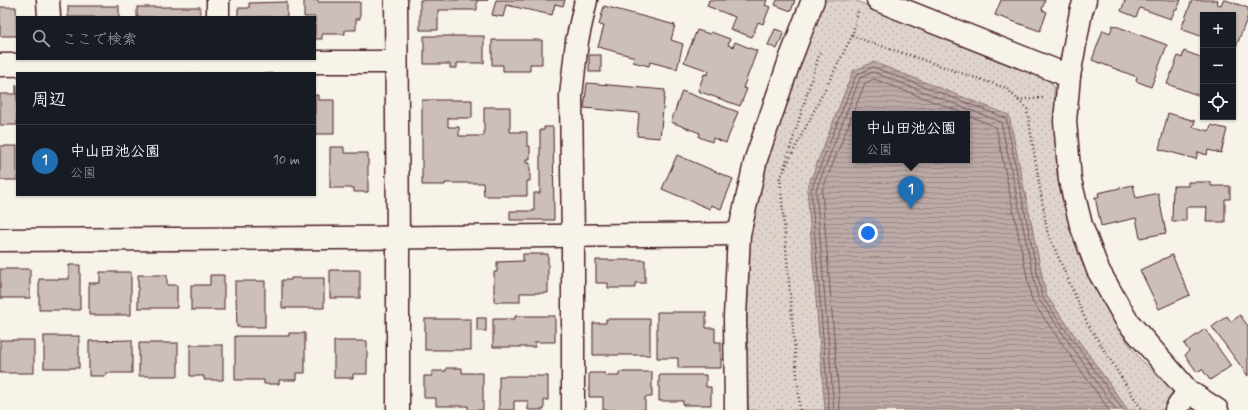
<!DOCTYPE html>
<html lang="ja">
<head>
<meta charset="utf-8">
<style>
  body { margin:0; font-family:Mynerve,"Klee One",sans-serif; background:#20242c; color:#f1f3f6 }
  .controls { position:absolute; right:12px; top:12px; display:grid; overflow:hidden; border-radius:0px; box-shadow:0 1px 3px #0004 }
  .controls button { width:36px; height:36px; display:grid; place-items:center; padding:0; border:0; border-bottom:1px solid #363941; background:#171b24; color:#f1f3f6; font:20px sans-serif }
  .you { position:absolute; left:868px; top:233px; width:14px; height:14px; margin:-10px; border:3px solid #fff; border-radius:50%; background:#1a73e8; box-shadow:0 0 0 6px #1a73e833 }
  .badge { display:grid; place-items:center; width:26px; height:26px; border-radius:50%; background:#1f6fb2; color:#fff; font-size:13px; font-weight:700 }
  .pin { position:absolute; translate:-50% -33px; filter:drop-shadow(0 1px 2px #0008) }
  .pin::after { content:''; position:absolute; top:21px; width:14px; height:12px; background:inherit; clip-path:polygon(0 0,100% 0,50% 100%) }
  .popup { position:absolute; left:852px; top:111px; width:118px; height:52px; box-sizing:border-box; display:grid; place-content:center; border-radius:0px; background:#171b24; filter:drop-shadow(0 1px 3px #0005); font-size:13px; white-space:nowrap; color:#9ea1a6 }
  .popup b { font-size:15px; color:#f1f3f6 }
  .popup::after { content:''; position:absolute; left:50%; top:100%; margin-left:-8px; border:8px solid transparent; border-top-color:#171b24 }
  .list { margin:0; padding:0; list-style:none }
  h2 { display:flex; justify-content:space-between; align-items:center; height:52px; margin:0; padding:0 16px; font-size:17px }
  h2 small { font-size:13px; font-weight:400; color:#9ea1a6 }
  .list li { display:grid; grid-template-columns:26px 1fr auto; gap:12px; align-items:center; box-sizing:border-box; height:72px; padding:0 16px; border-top:1px solid #363941 }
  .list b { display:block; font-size:15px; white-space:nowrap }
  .list p { margin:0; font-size:13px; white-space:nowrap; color:#9ea1a6 }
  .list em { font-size:13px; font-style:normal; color:#9ea1a6 }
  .icon { flex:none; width:22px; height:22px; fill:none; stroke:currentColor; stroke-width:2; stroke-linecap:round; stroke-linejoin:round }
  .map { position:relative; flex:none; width:1248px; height:410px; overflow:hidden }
  .search { position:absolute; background:#171b24; box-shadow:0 1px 3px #0004; left:16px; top:16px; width:300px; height:44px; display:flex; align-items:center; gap:10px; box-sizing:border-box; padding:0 14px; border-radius:0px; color:#9ea1a6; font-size:15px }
  .panel { position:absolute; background:#171b24; box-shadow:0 1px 3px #0004; left:16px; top:72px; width:300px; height:124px; border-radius:0px }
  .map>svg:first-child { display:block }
  .green { fill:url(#green-dots); stroke:#947a7c; fill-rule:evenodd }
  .water { fill:url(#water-rules); stroke:#8e7275; fill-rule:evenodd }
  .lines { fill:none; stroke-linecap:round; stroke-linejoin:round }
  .shore { stroke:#78575d; stroke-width:1 }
  .building { fill:#ccbfb9; stroke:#4a1f2b }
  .minor-casing { stroke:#4a1f2b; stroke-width:25 }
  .path { stroke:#4a1f2b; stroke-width:2.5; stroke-dasharray:1 3; stroke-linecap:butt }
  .minor { stroke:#f7f3e8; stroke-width:22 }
</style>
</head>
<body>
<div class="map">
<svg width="1248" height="410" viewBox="0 0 1248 410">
  <defs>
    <pattern id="green-dots" width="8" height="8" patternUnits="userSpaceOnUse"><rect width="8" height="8" fill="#ded4cc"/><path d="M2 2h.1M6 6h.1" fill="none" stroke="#c0b6af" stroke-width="1.8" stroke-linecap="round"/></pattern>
    <pattern id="water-rules" width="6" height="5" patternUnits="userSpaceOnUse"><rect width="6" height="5" fill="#bcaaa7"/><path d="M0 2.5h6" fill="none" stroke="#9b8a88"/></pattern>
  </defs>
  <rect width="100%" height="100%" fill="#f7f3e8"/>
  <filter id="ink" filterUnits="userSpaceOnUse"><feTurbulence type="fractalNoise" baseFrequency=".025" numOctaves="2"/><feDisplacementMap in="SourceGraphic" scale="8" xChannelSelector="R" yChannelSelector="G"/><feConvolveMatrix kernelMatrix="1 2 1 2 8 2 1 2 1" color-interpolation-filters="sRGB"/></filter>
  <g filter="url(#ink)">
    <path class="green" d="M824,0H854L1047,77L1054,87L1057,176L1081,261L1118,328L1139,358L1188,405L1195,410H748L747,319L750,242L762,172L823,1ZM855,114H967V160H855Z"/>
    <path class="water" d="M873,62L1009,115L1046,295L1128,410H825L807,189L853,71ZM855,114H967V160H855Z"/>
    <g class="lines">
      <g class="shore">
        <path d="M967,115L996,127L1032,301L1109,410"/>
        <path d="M829,410L811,190L856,75L873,67L1006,118L1042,297L1123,410"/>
        <path d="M834,410L816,190L860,78L873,72L1001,122L1038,298L1116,410"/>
        <path d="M840,410L822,191L865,83L874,79L966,114"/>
      </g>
    </g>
    <g class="building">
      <path d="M304,0H318V2H360V19H356V30H345V34H322V39H315V17H304Z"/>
      <path d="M420,0H488H477V10H438V30H420Z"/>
      <path d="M496,0H565L563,6L555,4L552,15L506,5L503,17L492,15Z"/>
      <path d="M709,0H767L765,5L770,7L763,24L758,22L752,37L730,29L735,17L707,6Z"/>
      <path d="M777,0H795L791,11L775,5Z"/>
      <path d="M1001,0H1045L1042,10L1047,12L1040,31L995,15Z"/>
      <path d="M1123,0H1181L1177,10H1175L1171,19L1140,8L1136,17L1121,11L1125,1Z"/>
      <path d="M1192,0H1218L1217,4L1221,5L1223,0H1226L1248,8V16L1236,47L1233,46V15H1203V37L1181,29Z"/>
      <path d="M287,2V17H238V8H249V3Z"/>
      <rect x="68" y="6" width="51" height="11"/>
      <path d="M604,6L675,25L671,40L683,44L677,69L650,62L649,66L633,62L635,57L598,47L604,26L599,25Z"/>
      <path d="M0,7H16L17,36H0Z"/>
      <rect x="137" y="7" width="63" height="10"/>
      <path d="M1113,25L1167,45L1151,87L1136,81L1137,77L1092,60L1103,30L1110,33Z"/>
      <path d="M775,29L784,32L777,49L768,45Z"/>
      <path d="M697,30L710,34L711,32L730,39L728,45L733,47L735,42L757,51L743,88L747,89L740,106L698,91L704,74L707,75L709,71L684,62Z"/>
      <path d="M424,36H484V63H457V68H450V64H424Z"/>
      <path d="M492,40H542V64H530V71H503V65H492Z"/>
      <path d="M1184,51L1203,58V97L1167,84L1178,56L1182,58Z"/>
      <rect x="589" y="55" width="12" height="17"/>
      <path d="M587,83L665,90L660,138L637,136L639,113L584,108Z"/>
      <path d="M16,85H17V125H0V94H16Z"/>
      <path d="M682,91L738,112L726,143L713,138L712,142L699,137L700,133L671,122Z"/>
      <path d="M315,95H318V100H334V134H315Z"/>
      <path d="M422,100H472V118H448V127H459V136H484V107H510V132H527V146H530V159H526V163H530V181H527V196H484L483,183H445V185H422Z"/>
      <path d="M1168,113L1195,121L1193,127L1209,131L1211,125L1227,129L1221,153L1208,150L1207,155L1198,152L1196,159L1159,149Z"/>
      <path d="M544,127H553L554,220H510V211H534V193H540V130H544Z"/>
      <rect x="0" y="146" width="17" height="34"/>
      <path d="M330,147H344V153H368V192H354V188H330Z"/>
      <path d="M677,155L733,179L721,209L711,205L710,209L662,189Z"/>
      <path d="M1188,182H1211V186H1230V199H1225V222H1206L1207,207H1186V221H1172L1173,186H1188Z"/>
      <path d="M1133,185L1136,198L1158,193L1166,233L1140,238L1136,218L1101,226L1095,197H1099L1098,193Z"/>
      <path d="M523,254H548V293H520V302H494V272H497V262L523,261Z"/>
      <path d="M1172,255L1190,295L1159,309L1140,270Z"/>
      <path d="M596,260H645V283H635V288H608V283H596Z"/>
      <path d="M69,265H80V310H39V279H69Z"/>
      <rect x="0" y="269" width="30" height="29"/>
      <rect x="330" y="270" width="30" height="28"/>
      <path d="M100,272H131V315H89V283H100Z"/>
      <path d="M138,275H167V285H177V308H138Z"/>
      <path d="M210,275H224V310H191V285H210Z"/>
      <path d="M291,278H324V308H282V280H291Z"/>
      <path d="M235,281H265V327H237L236,295H235Z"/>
      <path d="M657,312H706V328H715V342H721V368H678V358H657Z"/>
      <path d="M1240,315L1248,326V376L1212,327L1227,316L1231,322Z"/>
      <path d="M515,316H555V342H535V347H493V319H515Z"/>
      <rect x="477" y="318" width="9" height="13"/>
      <rect x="425" y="319" width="46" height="31"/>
      <path d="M606,319H650V355H593V323H606Z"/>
      <path d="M1205,329L1231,366L1210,380L1202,369L1197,372L1185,355L1189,351L1184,344Z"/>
      <path d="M289,333H305V373H296V380H279V384H264V380H235V336H289Z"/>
      <rect x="44" y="336" width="35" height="32"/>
      <rect x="0" y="340" width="34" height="33"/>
      <path d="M132,340V373H106V376H89V341Z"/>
      <path d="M334,341H367V374H353V378H334Z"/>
      <rect x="139" y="343" width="39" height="33"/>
      <path d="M190,345H223V380H204V376H190Z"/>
      <path d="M446,368H462V373H483V410H468V406H436V398H424V376H432V371H446Z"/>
      <path d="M619,372H652V397H645V410H603V397H589V373H605V376H619Z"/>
      <path d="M659,375H706V387H711V405H683V401H659Z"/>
      <path d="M499,376H548V400H544V410H528V401H514V410H499Z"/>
    </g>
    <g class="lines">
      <g class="minor-casing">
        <g id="minor">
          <path d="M48,0L49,17"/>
          <path d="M218,0V17"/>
          <path d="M396,0L398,237V410"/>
          <path d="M878,0L1069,76"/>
          <path d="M1085,0L1081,12L1069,76L1065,121L1070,180L1081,225L1098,270L1127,321L1188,391L1217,410"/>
          <path d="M0,65L218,62H396"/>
          <path d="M0,240C246,238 493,238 739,234"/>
          <path d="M573,410V237L571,96L577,41L586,0"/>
          <path d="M736,410L735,317L739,234L756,159L790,60L813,0"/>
          <path d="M1176,410L1188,391"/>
        </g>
      </g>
      <g class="path">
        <path d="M852,36L1006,88L1027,109L1047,231L1087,323L1140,407L1143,410"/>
        <path d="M1018,100L1043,98"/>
        <path d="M784,168L820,52"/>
        <path d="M800,410L780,178L852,36L858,11"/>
      </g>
      <use href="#minor" class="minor"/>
    </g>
  </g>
</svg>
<div class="controls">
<button>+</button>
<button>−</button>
<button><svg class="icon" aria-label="locate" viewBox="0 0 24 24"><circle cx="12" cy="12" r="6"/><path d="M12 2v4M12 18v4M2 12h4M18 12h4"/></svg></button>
</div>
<div class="you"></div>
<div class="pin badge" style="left:911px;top:209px">1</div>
<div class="popup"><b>中山田池公園</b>公園</div>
<div class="search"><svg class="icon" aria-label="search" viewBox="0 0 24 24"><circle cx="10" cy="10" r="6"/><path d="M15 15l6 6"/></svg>ここで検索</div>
<section class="panel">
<h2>周辺<small></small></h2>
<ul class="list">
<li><span class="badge">1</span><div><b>中山田池公園</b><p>公園</p></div><em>10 m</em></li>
</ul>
</section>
</div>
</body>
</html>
